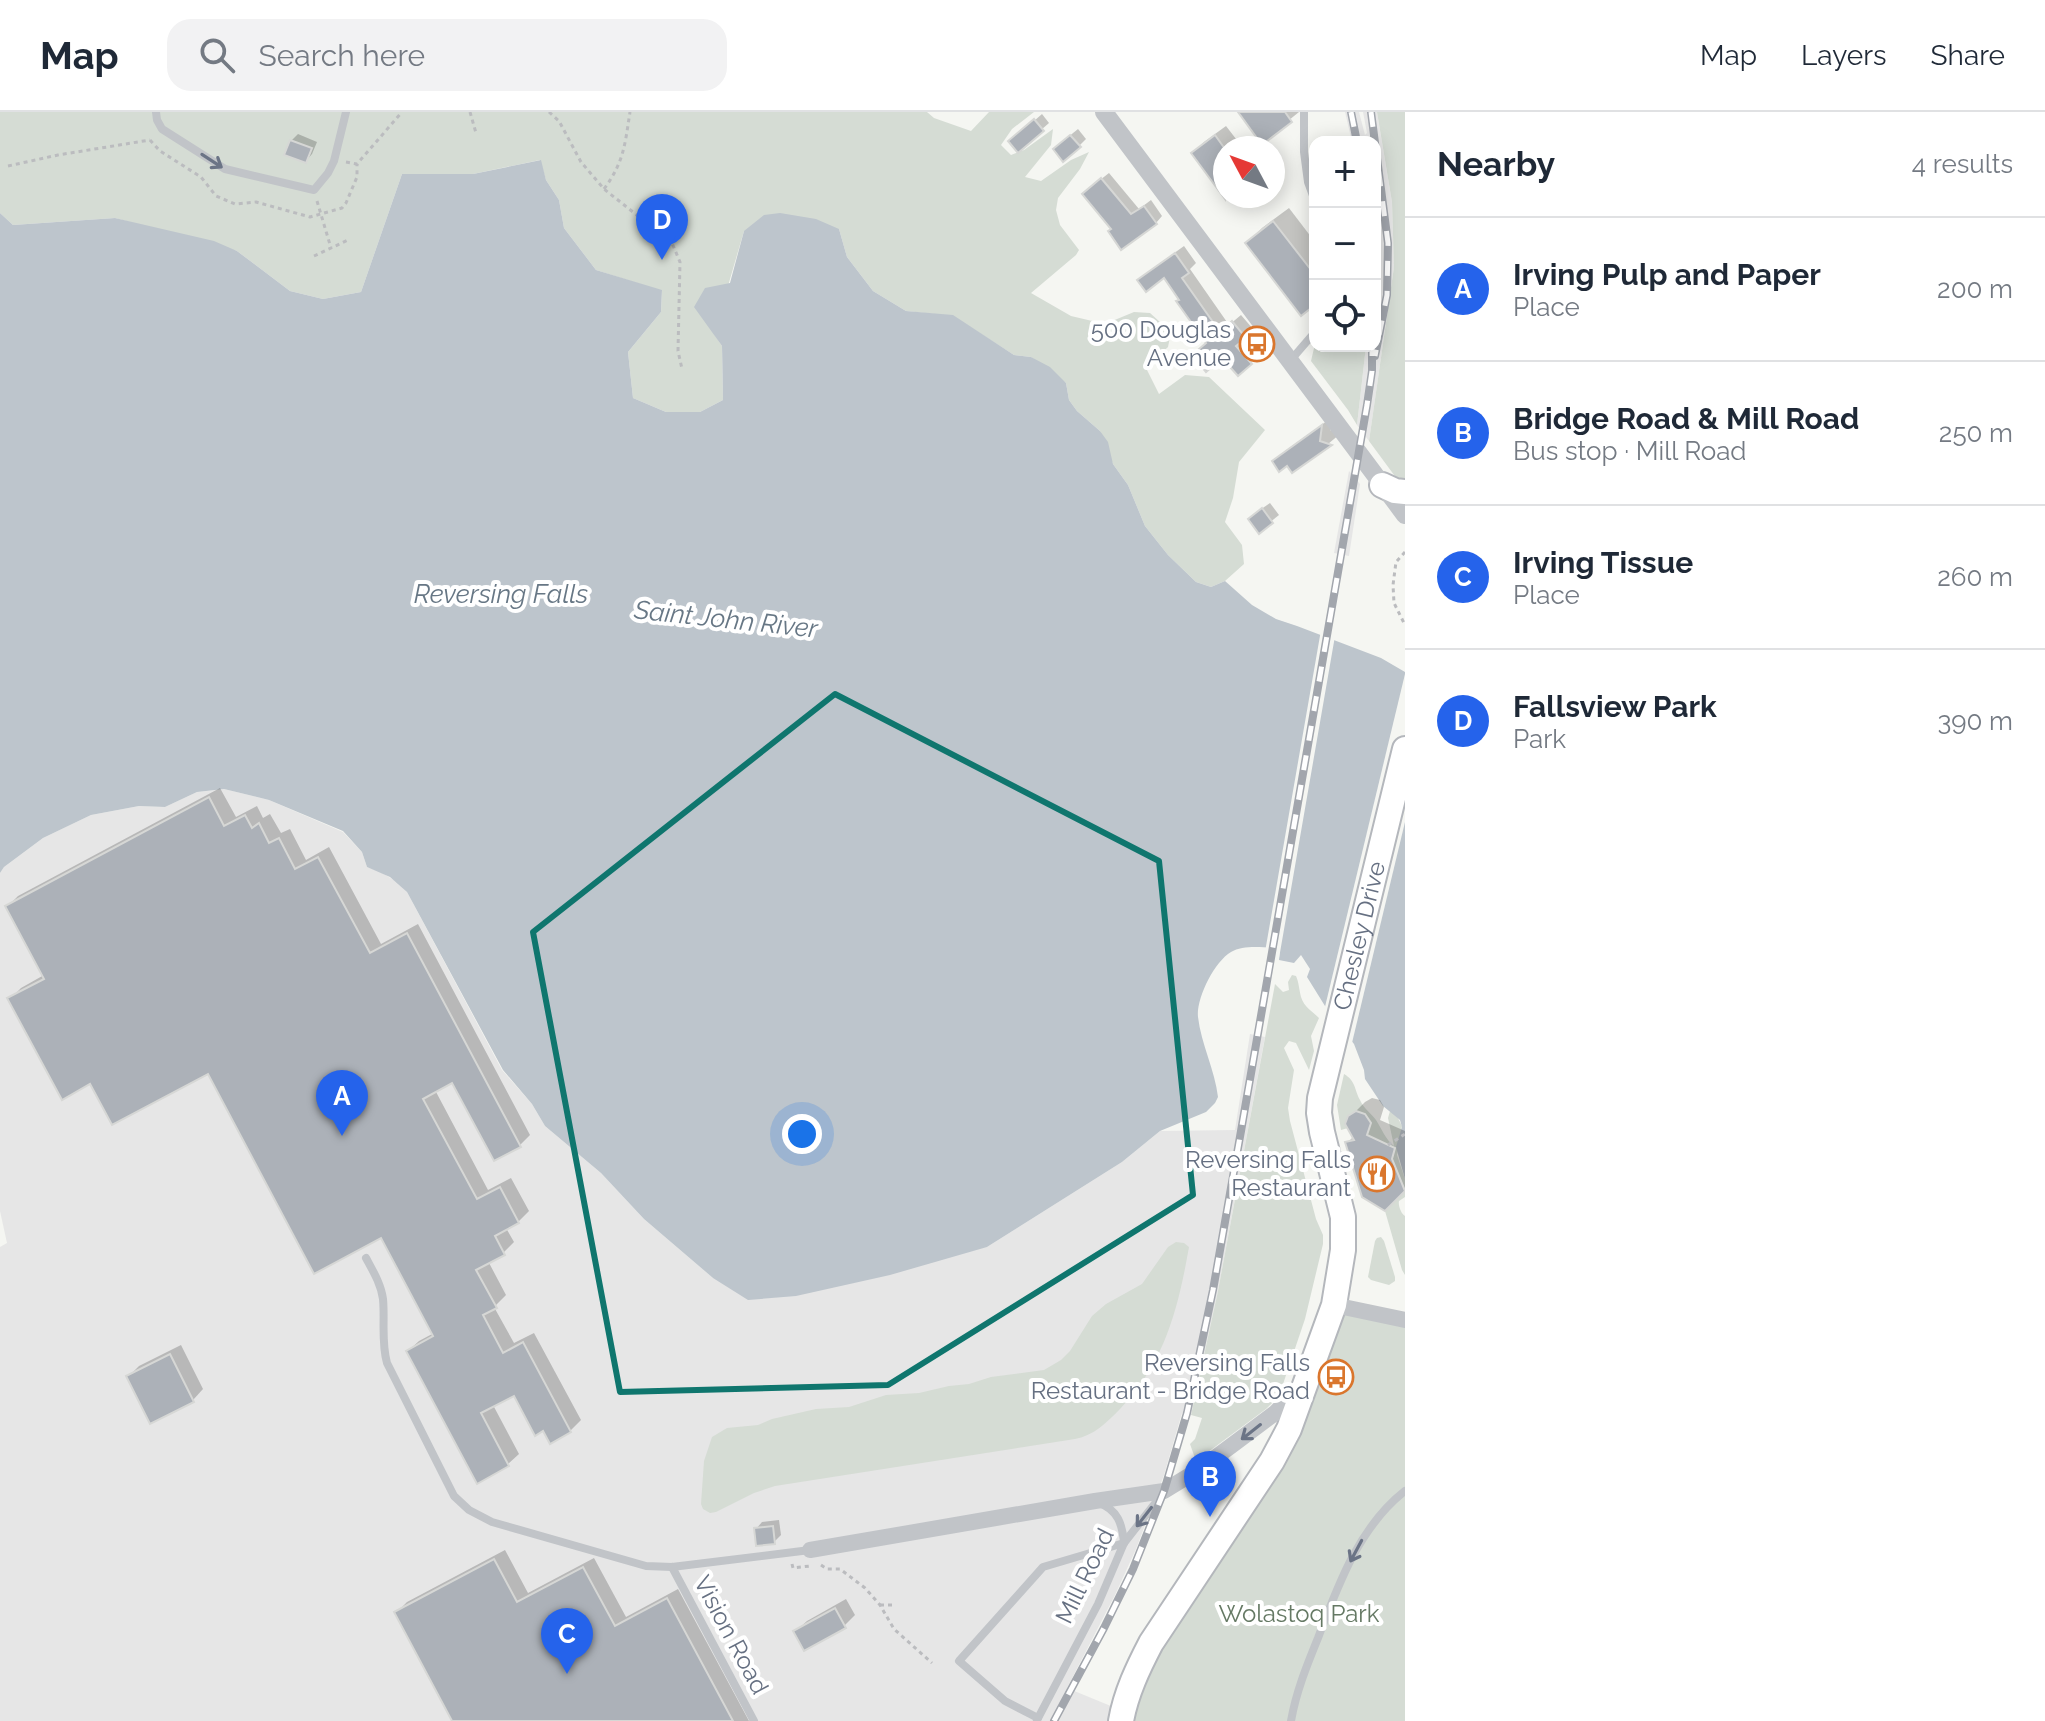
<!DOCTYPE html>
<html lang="en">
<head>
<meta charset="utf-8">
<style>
  body { margin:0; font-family:Raleway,sans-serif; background:#f2f2f3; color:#1f2937 }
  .controls { position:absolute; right:24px; top:24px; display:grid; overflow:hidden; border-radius:16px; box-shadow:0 4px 20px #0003 }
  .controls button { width:72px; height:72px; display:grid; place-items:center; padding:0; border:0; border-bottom:2px solid #e0e1e3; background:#fff; color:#1f2937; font:40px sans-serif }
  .compass { position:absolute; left:1213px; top:24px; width:72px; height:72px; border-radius:50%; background:#fff; box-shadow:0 4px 20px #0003; rotate:311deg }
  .you { position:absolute; left:802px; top:1022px; width:28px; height:28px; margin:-20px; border:6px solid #fff; border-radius:50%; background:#1a73e8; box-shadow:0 0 0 12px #1a73e833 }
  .badge { display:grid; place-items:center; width:52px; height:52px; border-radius:50%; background:#2563eb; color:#fff; font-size:26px; font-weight:700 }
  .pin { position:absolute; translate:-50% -66px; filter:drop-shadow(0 2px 4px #0008) }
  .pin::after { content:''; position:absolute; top:42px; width:28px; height:24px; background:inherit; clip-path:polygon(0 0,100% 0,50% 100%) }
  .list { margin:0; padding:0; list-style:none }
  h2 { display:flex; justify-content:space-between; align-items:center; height:104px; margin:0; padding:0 32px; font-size:34px }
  h2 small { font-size:26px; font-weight:400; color:#747a83 }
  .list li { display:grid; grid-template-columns:52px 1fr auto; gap:24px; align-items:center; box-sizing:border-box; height:144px; padding:0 32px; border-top:2px solid #e0e1e3 }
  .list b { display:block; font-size:30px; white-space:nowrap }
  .list p { margin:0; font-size:26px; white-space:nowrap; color:#747a83 }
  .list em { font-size:26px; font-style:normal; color:#747a83 }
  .icon { flex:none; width:44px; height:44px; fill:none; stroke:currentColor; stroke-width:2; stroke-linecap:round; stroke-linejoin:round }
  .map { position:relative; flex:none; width:1405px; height:1609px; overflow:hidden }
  header { display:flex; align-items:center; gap:48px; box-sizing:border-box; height:112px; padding:0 40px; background:#fff; border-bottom:2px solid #e0e1e3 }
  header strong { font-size:38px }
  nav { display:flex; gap:44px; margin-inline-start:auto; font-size:28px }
  .search { width:560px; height:72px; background:#f2f2f3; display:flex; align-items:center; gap:20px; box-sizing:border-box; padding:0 28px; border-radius:24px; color:#747a83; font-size:30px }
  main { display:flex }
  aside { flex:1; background:#fff }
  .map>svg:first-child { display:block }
  .built { fill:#e6e6e6 }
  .green { fill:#d5dcd4 }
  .water { fill:#bdc5cc }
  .pier { fill:#f5f6f2 }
  .shadow { fill:#0003 }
  .building { fill:#acb1b8; stroke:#d6d7d5; stroke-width:2 }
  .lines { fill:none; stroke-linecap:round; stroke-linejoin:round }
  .primary-casing { stroke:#b4b7bc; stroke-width:28 }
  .path { stroke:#bbbcbf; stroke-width:3; stroke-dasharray:4 4; stroke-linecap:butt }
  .service { stroke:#c1c4c8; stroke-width:8 }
  .minor { stroke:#c1c4c8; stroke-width:16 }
  .tertiary { stroke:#c1c4c8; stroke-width:18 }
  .primary { stroke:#fff; stroke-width:24 }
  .rail-casing { stroke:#a2a6ad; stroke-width:8 }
  .rail { stroke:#fff; stroke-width:5; stroke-dasharray:15; stroke-linecap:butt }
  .oneway { stroke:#6b7486 }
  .marked { fill:none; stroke:#0f766e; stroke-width:6; stroke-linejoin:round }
  .labels { text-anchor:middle; stroke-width:8; stroke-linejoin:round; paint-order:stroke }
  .poi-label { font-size:24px; fill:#667082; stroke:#fff; text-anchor:end }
  .street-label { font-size:24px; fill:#667082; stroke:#fff }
  .park-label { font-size:24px; fill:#657964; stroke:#fff }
  .water-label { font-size:26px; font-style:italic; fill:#677785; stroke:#fff }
</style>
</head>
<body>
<header>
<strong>Map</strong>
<div class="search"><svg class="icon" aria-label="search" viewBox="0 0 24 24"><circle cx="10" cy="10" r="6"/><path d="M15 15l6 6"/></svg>Search here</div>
<nav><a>Map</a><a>Layers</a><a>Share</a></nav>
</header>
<main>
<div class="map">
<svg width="1405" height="1609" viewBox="0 0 1405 1609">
  <rect width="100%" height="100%" fill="#f5f6f2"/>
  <g class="built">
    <path d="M1345,0H1359L1365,23L1367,21L1363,0H1377L1392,90L1394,155L1369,329L1357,313L1366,234H1375V30H1352Z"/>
    <path d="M1349,359L1360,372L1349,444L1334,441Z"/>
    <path d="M224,677L269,688L343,720L362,740L367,755L381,760L400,772L407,780L502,958L532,992L545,1014L601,1061L644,1107L713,1166L987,1135L1122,1050L1160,1019L1235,1018L1250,922L1265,925L1218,1179L1191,1303L1182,1301L1164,1363L1136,1437L1115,1483L1067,1576L1123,1599L1121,1609H0V1135L7,1131L0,1099V761L4,755L43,726L91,703L139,694L165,695L197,680Z"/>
  </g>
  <g class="green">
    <path d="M0,0H927L934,6L971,19L989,0H1034L1012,17L1001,33L1011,43L1024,38L1053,17L1051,33L1025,65L1041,69L1071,48L1089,40L1080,57L1058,86L1056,98L1060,113L1079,138L1076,143L1031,181L1071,204L1105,212L1134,200L1150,201L1171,220L1168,235L1146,256L1159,282L1185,263L1209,265L1265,318L1239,350L1233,386L1225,410L1242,433L1244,452L1225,469L1211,475L1196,470L1168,443L1145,414L1128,373L1113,352L1100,319L1077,299L1069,288L1066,271L1031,245L1014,243L953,204L906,199L873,179L847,145L839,117L744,119L714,222L722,234L723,288L700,300H666L633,286L628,240L661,200L662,179L596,158L564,116L559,88L546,68L540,48L473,62H402L361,180L323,187L290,179L237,139L115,106L13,113L0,101Z"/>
    <path d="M1377,0H1405V370L1397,367L1369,329L1394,155L1392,90Z"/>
    <path d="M1315,232V234H1366L1357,313L1348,298L1311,249Z"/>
    <path d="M1292,863L1296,864C1299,871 1299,877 1301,885C1304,895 1313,900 1319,906L1311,924L1314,939L1309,958L1296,931L1289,929L1284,936L1294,958L1288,996L1290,1009L1316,1107L1323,1123V1132L1305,1207L1282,1275L1276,1287L1266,1297L1196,1349L1190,1332L1195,1327L1202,1306L1191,1303L1218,1179L1275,872L1283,880L1289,878L1288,870Z"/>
    <path d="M1344,962C1356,969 1354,977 1360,988C1364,997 1371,1001 1376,1008C1382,1017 1385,1027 1394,1034L1388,1006L1390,999L1397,1004L1402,1014L1397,1043L1405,1067V1077L1392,1047L1395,1036L1365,1022L1371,1011L1365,1002L1356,1000L1348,1004L1345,1012L1348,1016L1341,1018L1337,993Z"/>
    <path d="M1405,1079V1085L1399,1089C1398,1093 1401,1102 1405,1104V1163L1402,1158L1385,1099Z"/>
    <path d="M1381,1125L1384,1129L1395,1165V1169L1389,1173L1371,1168L1368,1165L1375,1129L1377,1126Z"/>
    <path d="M1176,1130L1184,1131L1189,1135C1178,1197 1165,1250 1120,1297C1106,1311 1095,1323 1075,1327L775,1374L754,1381L716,1400L710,1401L703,1397L701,1392L704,1349L712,1325L727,1316L758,1313L772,1307L816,1297L849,1295L886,1283L919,1281L949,1274L969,1272L991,1265L1044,1258L1061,1248L1070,1239L1092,1204L1106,1192L1142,1172L1168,1135Z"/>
    <path d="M1334,1193L1405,1208V1609H1121L1123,1599L1272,1350Z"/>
  </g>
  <path class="water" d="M541,48L546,68L559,88L564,116L596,158L662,178L661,200L628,240L633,286L666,300H700L723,288L722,234L694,195L705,176L730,171L744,119L764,103L780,101L816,107L839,117L847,145L873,179L906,199L953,203L1014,243L1031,245L1050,255L1066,271L1069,288L1077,299L1100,319L1108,330L1113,352L1128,373L1145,414L1168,443L1196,470L1211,475L1225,469L1252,493L1276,507L1297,514L1381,546L1405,560V1067L1396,1035L1402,1015L1400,1008L1383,994L1365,967L1364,958L1354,932L1325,894L1307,865L1310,857L1301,843L1294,851L1279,848L1280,836C1266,836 1244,832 1231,840C1214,850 1196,887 1198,905C1201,932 1215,958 1218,985L1215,991L1206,1000L1160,1019L1122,1050L987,1135L890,1163L796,1184L748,1188L713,1166L644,1107L601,1061L545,1014L532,992L503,958L407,780L390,765L367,755L362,740L343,719L269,688L224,677L197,680L165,695L139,694L91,703L43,726L4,755L0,761V101L13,113L115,106L214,129L237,139L290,179L323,187L361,180L402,62H473Z"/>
  <g class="pier">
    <path d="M1321,518L1335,524L1278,852L1275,849L1276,840H1265Z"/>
    <path d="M1405,562V710L1351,935L1324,899Z"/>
  </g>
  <g class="shadow">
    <path d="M1240,0H1299L1262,30Z"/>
    <path d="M1042,2L1049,11L1018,38V23Z"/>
    <path d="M1226,14L1243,36H1225V80L1193,41L1204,30Z"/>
    <path d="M1078,17L1086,27L1079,34L1062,30Z"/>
    <path d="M298,22L317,30L312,42L306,49L291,29Z"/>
    <path d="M1109,61L1139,97L1151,88L1162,104L1156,111L1114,117L1091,75Z"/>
    <path d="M1289,96L1315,130V191L1247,131L1262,116Z"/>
    <path d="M1184,134L1196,151L1190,157L1229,213L1241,203L1253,217L1244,226L1259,242L1239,262L1208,230L1165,164L1140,168L1148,160Z"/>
    <path d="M1331,306L1330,318L1340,322L1310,347L1287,351L1274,350L1285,339Z"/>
    <path d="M1270,391L1279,403L1259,419L1257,400Z"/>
    <path d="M220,676L236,705L257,694L263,706L270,702L281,721L290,717L306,748L329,735L381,832L418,812L530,1023L520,1033L453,968L435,978L488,1078L511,1066L529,1099L518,1110L506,1116L514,1130L503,1141L488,1149L506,1183L494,1195L514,1231L534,1221L581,1308L570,1319L514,1281L493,1293L519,1342L508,1352L408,1239L419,1229L434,1221L382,1123L209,959L10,887L21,876L44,863L8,794L18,784Z"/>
    <path d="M1372,986L1380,988L1384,995L1380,1008L1405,1019V1077L1385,1097L1347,1031L1354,1024L1350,1005L1365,990Z"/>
    <path d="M181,1233L203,1277L193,1288L128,1265L139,1254Z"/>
    <path d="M779,1408L781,1423L774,1430L756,1417L762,1410Z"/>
    <path d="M505,1438L528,1481L594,1446L626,1505L678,1477L749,1609H454L397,1500L407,1490Z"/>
    <path d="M846,1487L855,1503L844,1514L796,1519L807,1509Z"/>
  </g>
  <g class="building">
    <path d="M1238,0H1285L1292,10L1262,33Z"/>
    <path d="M1034,7L1044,19L1018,41L1008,29Z"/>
    <path d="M1070,23L1081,35L1063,50L1053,37Z"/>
    <path d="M1215,23L1225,37V87L1191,41Z"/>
    <path d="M290,28L312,36L306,51L284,43Z"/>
    <path d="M1101,66L1131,102L1144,94L1157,112L1121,138L1108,119L1111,117L1082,82Z"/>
    <path d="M1273,109L1315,163V193L1301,204L1245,131Z"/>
    <path d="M1175,141L1189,161L1182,166L1220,220L1232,209L1246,226L1236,234L1252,252L1238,264L1222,246L1206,260L1192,243L1206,231L1176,189L1179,188L1164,166L1146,180L1137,168Z"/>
    <path d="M1322,313L1320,329L1332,333L1292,361L1287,354L1279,360L1272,349Z"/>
    <path d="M1262,396L1273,411L1259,422L1248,407Z"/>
    <path d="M209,685L224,714L245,703L252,716L259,711L269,731L279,726L295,757L318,745L370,841L407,821L521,1035L494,1049L452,971L423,987L477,1087L500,1075L519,1111L495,1124L505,1143L476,1158L497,1196L483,1203L503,1241L523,1230L571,1320L550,1332L543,1319L535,1324L514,1284L481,1301L509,1354L477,1372L406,1239L433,1224L381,1126L314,1162L208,962L112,1013L90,972L62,988L7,886L44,867L5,794Z"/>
    <path d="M1356,999L1365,1002L1371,1011L1367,1023L1395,1036L1392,1047L1405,1079L1385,1099L1362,1085L1345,1030L1354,1028L1345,1012L1348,1004Z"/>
    <path d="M170,1242L194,1290L150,1312L126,1264Z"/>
    <path d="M773,1414L775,1432L756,1434L754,1416Z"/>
    <path d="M494,1447L517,1490L583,1455L615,1514L667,1486L733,1609H452L394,1500Z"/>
    <path d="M835,1496L846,1516L804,1539L793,1519Z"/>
  </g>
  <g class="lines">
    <g class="primary-casing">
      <g id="primary">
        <path d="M1382,373L1395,379L1405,380"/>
        <path id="s1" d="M1121,1609C1126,1581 1138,1556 1151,1531L1272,1349L1289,1317L1334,1193L1343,1138V1105L1322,1020L1319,1001L1320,986L1405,637"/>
      </g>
    </g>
    <g class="path">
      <path d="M470,0L476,21"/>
      <path d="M549,0L559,9L581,50L604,77L672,131L680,150L678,239L682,257"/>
      <path d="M150,28L160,39L201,65L216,84L235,92L256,90L310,105L342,96L346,91L357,65V52"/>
      <path d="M346,50L357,52L402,0"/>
      <path d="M8,54L58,43L150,28"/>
      <path d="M604,77C624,50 625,32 630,0"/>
      <path d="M317,89L331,136"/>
      <path d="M314,144L348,128"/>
      <path d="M1405,440L1396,450L1393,473L1394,491L1405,513"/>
      <path d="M1388,1033L1405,1022"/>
      <path d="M792,1452L793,1456L810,1454"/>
      <path d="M821,1453L827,1457H840L865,1476L880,1493L894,1517L932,1551"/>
      <path d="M880,1493H893"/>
    </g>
    <g class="service">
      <path d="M156,0L157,8L162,17L225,57L314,78L328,61L334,49L346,0"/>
      <path d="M1304,0V40L1308,70L1315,89"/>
      <path d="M1290,249L1315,220"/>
      <path d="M366,1146C373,1159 381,1172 383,1187C385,1208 381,1230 387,1251L454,1384L469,1398L492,1410L646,1454L672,1455L810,1438"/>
      <path d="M1099,1391C1118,1398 1122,1412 1124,1430"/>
      <path d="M672,1455L754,1609"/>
      <path d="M1038,1606L1005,1589L959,1549L1043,1455L1124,1431"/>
      <path d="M1037,1608L1098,1492L1124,1431L1164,1380"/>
      <path d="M1291,1609C1296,1580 1307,1553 1318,1526C1338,1473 1359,1415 1405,1379"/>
    </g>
    <g class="minor">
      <path d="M1334,1193L1405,1208"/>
      <path d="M810,1438L1095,1389L1164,1379L1200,1357L1239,1328L1275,1301L1301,1274"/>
    </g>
    <path class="tertiary" d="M1104,0L1405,403"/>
    <use href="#primary" class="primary"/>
    <g class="rail-casing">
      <g id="rail">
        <path d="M1351,0L1357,30"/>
        <path d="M1371,0L1388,131L1387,183L1375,244"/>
        <path d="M1054,1609L1104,1516L1133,1457L1164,1379L1187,1301L1213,1178L1241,1019L1367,293L1372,259V234"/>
      </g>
    </g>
    <use href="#rail" class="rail"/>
  </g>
  <defs><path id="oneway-shaft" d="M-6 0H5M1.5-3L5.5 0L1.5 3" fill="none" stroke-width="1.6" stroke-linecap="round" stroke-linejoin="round" transform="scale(2)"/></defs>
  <g class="oneway">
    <use href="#oneway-shaft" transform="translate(212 49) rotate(33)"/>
    <use href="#oneway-shaft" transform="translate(1251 1320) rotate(142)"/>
    <use href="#oneway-shaft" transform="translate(1144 1405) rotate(128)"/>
    <use href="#oneway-shaft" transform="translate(1356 1439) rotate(118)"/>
  </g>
  <path class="marked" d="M835,582L1159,749L1193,1083L888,1273L620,1280L533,820Z"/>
  <defs>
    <g id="bus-ring" transform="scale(1.8)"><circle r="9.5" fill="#fff" stroke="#da762d" stroke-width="1.5"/><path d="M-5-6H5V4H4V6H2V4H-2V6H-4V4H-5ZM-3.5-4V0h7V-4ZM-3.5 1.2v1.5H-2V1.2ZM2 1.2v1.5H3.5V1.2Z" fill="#da762d"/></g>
    <g id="restaurant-ring" transform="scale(1.8)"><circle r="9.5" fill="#fff" stroke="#da762d" stroke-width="1.5"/><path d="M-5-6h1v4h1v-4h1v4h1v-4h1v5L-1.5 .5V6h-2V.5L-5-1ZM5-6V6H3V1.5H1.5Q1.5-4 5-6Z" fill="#da762d"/></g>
  </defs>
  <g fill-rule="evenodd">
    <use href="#bus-ring" x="1257" y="232"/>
    <use href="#restaurant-ring" x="1377" y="1062"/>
    <use href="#bus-ring" x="1336" y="1265"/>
  </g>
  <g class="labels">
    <g class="poi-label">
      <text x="1231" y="226">500 Douglas<tspan x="1231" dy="28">Avenue</tspan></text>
      <text x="1351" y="1056">Reversing Falls<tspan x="1351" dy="28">Restaurant</tspan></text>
      <text x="1310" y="1259">Reversing Falls<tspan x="1310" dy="28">Restaurant - Bridge Road</tspan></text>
    </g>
    <g class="street-label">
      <text dy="8" stroke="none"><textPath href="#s1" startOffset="848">Chesley Drive</textPath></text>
      <text transform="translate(1085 1464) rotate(-64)" y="8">Mill Road</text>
      <text transform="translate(731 1523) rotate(62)" y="8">Vision Road</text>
    </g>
    <g class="park-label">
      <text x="1299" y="1510">Wolastoq Park</text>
    </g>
    <g class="water-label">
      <text x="501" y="491">Reversing Falls</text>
      <text transform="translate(726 507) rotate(6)" y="9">Saint John River</text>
    </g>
  </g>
</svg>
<div class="controls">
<button>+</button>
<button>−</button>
<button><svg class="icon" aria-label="locate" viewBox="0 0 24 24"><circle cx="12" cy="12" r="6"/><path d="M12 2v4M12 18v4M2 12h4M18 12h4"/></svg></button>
</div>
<svg class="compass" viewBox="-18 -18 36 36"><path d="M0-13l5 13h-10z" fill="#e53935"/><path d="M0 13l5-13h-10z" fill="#747a83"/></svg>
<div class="you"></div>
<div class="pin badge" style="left:342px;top:1024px">A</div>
<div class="pin badge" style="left:1210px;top:1405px">B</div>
<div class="pin badge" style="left:567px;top:1562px">C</div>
<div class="pin badge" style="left:662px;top:148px">D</div>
</div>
<aside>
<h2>Nearby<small>4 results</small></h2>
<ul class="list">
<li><span class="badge">A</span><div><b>Irving Pulp and Paper</b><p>Place</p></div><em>200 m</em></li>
<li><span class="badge">B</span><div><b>Bridge Road &amp; Mill Road</b><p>Bus stop · Mill Road</p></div><em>250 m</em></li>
<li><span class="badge">C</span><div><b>Irving Tissue</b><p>Place</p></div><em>260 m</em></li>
<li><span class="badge">D</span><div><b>Fallsview Park</b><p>Park</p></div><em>390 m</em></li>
</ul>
</aside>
</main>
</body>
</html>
